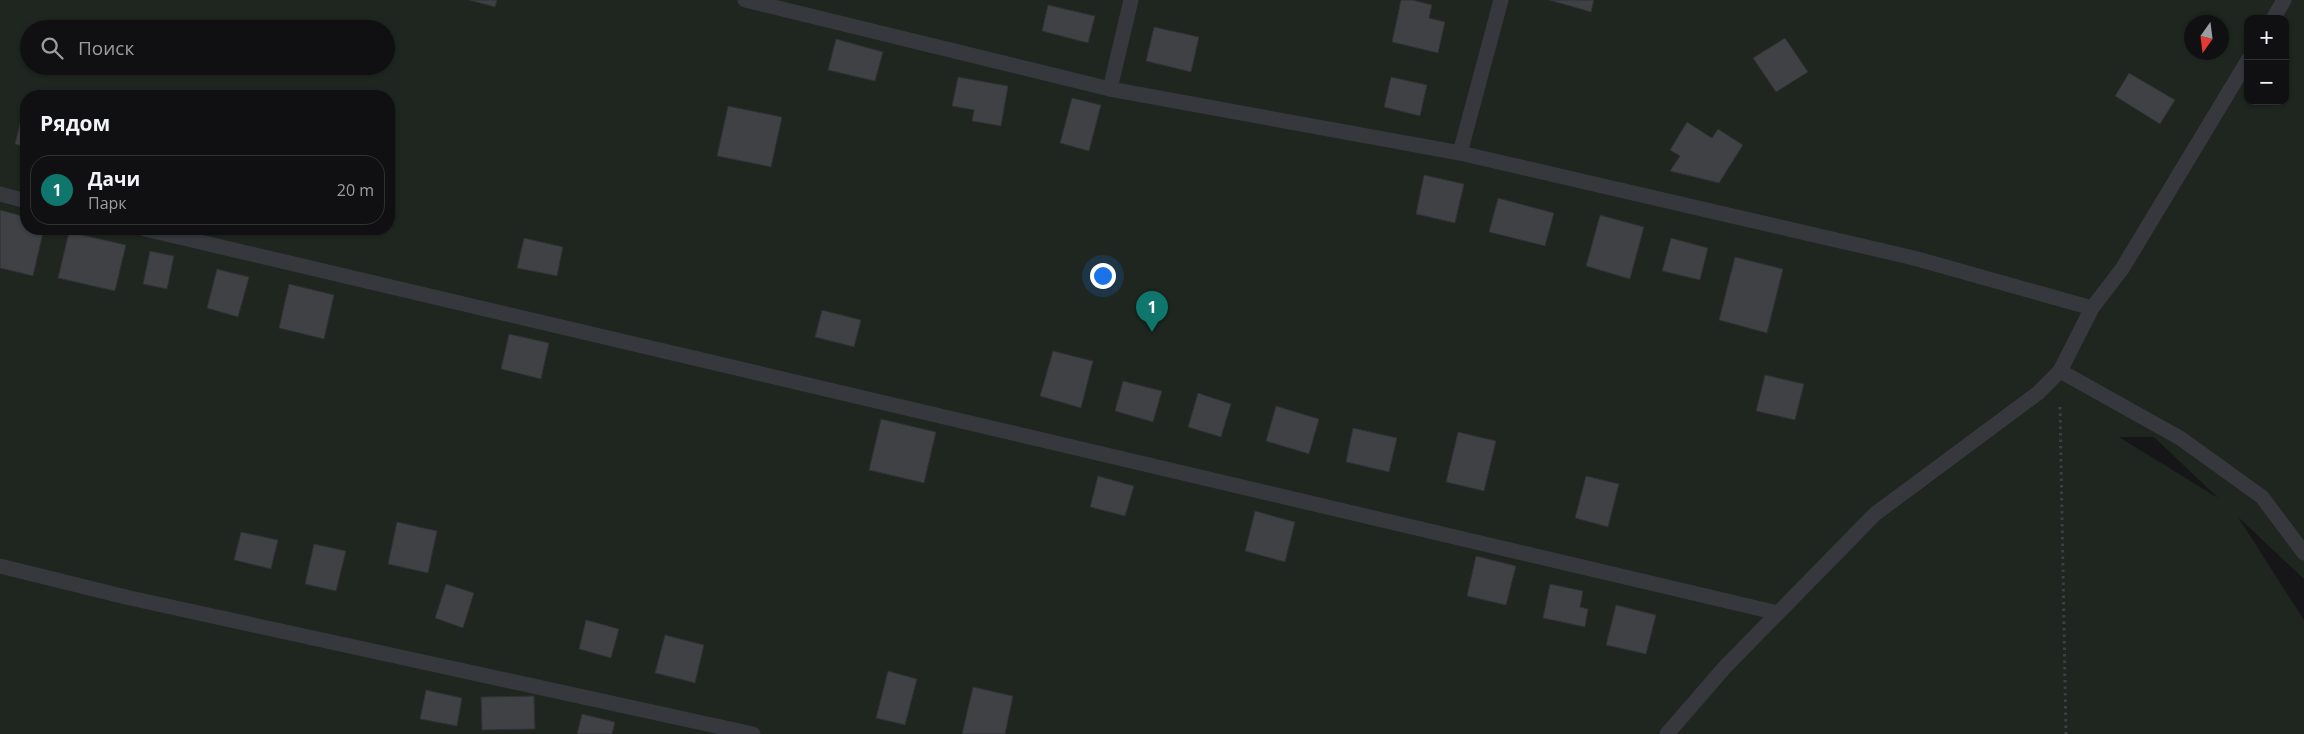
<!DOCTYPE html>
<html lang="ru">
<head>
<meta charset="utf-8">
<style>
  body { margin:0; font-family:"Open Sans",sans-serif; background:#19191b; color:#f1f3f6 }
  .controls { position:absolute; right:15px; top:15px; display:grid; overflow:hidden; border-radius:10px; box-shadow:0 1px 4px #0004 }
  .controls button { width:45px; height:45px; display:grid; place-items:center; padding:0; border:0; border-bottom:1px solid #303032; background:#101012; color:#f1f3f6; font:25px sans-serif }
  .compass { position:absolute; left:2184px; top:15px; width:45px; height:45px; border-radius:50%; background:#101012; box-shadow:0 1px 4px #0004; rotate:194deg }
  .you { position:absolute; left:1102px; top:275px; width:18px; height:18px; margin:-12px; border:4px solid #fff; border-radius:50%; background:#1a73e8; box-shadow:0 0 0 8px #1a73e833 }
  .badge { display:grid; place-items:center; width:32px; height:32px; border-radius:50%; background:#0f766e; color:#fff; font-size:16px; font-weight:700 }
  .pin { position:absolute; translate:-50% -41px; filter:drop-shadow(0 1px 2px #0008) }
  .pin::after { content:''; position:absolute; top:26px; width:18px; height:15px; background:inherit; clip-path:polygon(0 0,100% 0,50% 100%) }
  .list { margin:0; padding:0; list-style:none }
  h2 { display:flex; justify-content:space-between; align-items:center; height:65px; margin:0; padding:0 20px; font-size:21px }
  h2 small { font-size:16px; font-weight:400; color:#9c9d9f }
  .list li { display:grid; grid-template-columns:32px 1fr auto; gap:15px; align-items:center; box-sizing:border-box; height:70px; margin:0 10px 10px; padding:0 10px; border:1px solid #303032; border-radius:20px }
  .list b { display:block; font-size:19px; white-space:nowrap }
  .list p { margin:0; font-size:16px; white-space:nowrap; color:#9c9d9f }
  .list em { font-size:16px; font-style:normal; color:#9c9d9f }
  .icon { flex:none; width:28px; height:28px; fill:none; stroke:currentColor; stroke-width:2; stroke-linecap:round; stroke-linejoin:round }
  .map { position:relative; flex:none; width:2304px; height:734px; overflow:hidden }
  .search { position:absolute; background:#101012; box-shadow:0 1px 4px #0004; left:20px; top:20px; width:375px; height:55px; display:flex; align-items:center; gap:12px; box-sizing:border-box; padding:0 18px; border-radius:28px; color:#9c9d9f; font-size:19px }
  .panel { position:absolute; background:#101012; box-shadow:0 1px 4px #0004; left:20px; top:90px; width:375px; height:145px; border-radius:20px }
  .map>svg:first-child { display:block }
  .green { fill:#1e261f; fill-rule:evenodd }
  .building { fill:#404145; stroke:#303034 }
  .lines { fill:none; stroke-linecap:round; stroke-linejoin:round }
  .path { stroke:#3d3f44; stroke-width:3; stroke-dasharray:2.5 4; stroke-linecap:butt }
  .lane { stroke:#37383d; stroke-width:15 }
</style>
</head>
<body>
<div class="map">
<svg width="2304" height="734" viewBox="0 0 2304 734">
  <rect width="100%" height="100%" fill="#161618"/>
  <path class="green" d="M0,0H2304V579L2238,517L2304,620V734H0ZM2248,19H2285V101H2248ZM2192,22H2222V52H2192ZM29,29H386V66H29ZM26,96H389V229H26ZM2119,437H2154L2218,498Z"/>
  <g class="building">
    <path d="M469,0H497L495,7Z"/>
    <path d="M1401,0H1413L1432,5L1429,18L1445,22L1438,53L1392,42Z"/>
    <path d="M1549,0H1594L1591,12Z"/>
    <path d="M1048,5L1095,16L1088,43L1042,31Z"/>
    <path d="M1154,27L1199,37L1191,72L1146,61Z"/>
    <path d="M1785,38L1808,72L1776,92L1753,58Z"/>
    <path d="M836,39L883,52L875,81L828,70Z"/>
    <path d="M2129,73L2175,100L2160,124L2115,96Z"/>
    <path d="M958,77L1008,86L1001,126L972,121L974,110L952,106Z"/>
    <path d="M1391,77L1427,85L1420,116L1384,107Z"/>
    <path d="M1072,98L1101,105L1089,151L1060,143Z"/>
    <path d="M728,106L782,117L771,167L717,156Z"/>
    <path d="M23,111L26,112V147L15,144Z"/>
    <path d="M1687,122L1712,138L1718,129L1743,145L1719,183L1670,171L1680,156L1670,150Z"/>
    <path d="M1424,175L1464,184L1455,223L1416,214Z"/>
    <path d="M1498,198L1554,213L1545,246L1489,232Z"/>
    <path d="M0,210L26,217V229H44L33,276L0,268Z"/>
    <path d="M1600,215L1644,227L1630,279L1586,266Z"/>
    <path d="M69,232L126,245L115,291L58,278Z"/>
    <path d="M524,238L563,247L557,276L517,268Z"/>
    <path d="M1671,238L1708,248L1700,280L1662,271Z"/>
    <path d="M150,251L174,256L167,289L143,284Z"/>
    <path d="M1735,257L1783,269L1767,333L1719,320Z"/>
    <path d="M217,269L249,277L238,317L207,308Z"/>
    <path d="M289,284L334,295L324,339L279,328Z"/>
    <path d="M822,310L861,320L854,347L815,337Z"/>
    <path d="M509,334L549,343L541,379L501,369Z"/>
    <path d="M1053,351L1093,361L1081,408L1040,396Z"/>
    <path d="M1765,375L1804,384L1795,420L1756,411Z"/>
    <path d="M1123,381L1162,391L1153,422L1115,411Z"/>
    <path d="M1198,393L1231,404L1221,437L1188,427Z"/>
    <path d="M1276,406L1319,419L1309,454L1266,441Z"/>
    <path d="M881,419L936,432L924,483L869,470Z"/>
    <path d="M1353,428L1397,438L1389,472L1346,462Z"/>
    <path d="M1458,432L1496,441L1484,491L1446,482Z"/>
    <path d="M1098,476L1134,486L1125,516L1090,507Z"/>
    <path d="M1586,476L1619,484L1608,527L1575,518Z"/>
    <path d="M1255,511L1295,522L1285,562L1245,551Z"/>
    <path d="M397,522L437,531L428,573L388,564Z"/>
    <path d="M241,532L278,540L271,569L234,560Z"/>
    <path d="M314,544L346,551L336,591L305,584Z"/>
    <path d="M1476,556L1516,566L1506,605L1467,596Z"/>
    <path d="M446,584L474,593L463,628L435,618Z"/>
    <path d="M1550,584L1583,591L1580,607L1588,609L1585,627L1543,618Z"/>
    <path d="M1616,605L1656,615L1646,654L1606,645Z"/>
    <path d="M586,620L619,629L611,658L579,649Z"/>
    <path d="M665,635L704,645L695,683L655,673Z"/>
    <path d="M888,671L917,679L905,725L876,718Z"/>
    <path d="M973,687L1013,696L1005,734H962Z"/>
    <path d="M426,690L462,698L457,726L420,719Z"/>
    <path d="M534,696L535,729L482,730L481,697Z"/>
    <path d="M582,714L615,722L612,734H577Z"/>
  </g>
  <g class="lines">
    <path class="path" d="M2060,407L2066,734"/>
    <g class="lane">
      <path d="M745,0L1110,89L1460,153L1914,258L2092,308"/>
      <path d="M2273,19L2284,0"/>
      <path d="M1110,89L1131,0"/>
      <path d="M1460,153L1501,0"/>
      <path d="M0,194L26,201"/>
      <path d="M145,229L1778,613"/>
      <path d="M2060,371L2180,438L2262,497L2304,553"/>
      <path d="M0,566L130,598L753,734"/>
      <path d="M1667,734L1725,667L1875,514L2038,393L2060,371L2092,308L2122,269L2248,60"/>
    </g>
  </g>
</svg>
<div class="controls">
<button>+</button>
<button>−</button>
</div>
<svg class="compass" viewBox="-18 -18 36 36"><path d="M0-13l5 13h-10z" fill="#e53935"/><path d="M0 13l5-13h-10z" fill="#9c9d9f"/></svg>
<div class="you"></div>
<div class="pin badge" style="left:1152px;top:332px">1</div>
<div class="search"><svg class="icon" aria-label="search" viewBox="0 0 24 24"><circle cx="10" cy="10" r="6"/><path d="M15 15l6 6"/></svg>Поиск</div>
<section class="panel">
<h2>Рядом<small></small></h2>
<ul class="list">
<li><span class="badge">1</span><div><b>Дачи</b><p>Парк</p></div><em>20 m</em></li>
</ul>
</section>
</div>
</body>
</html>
